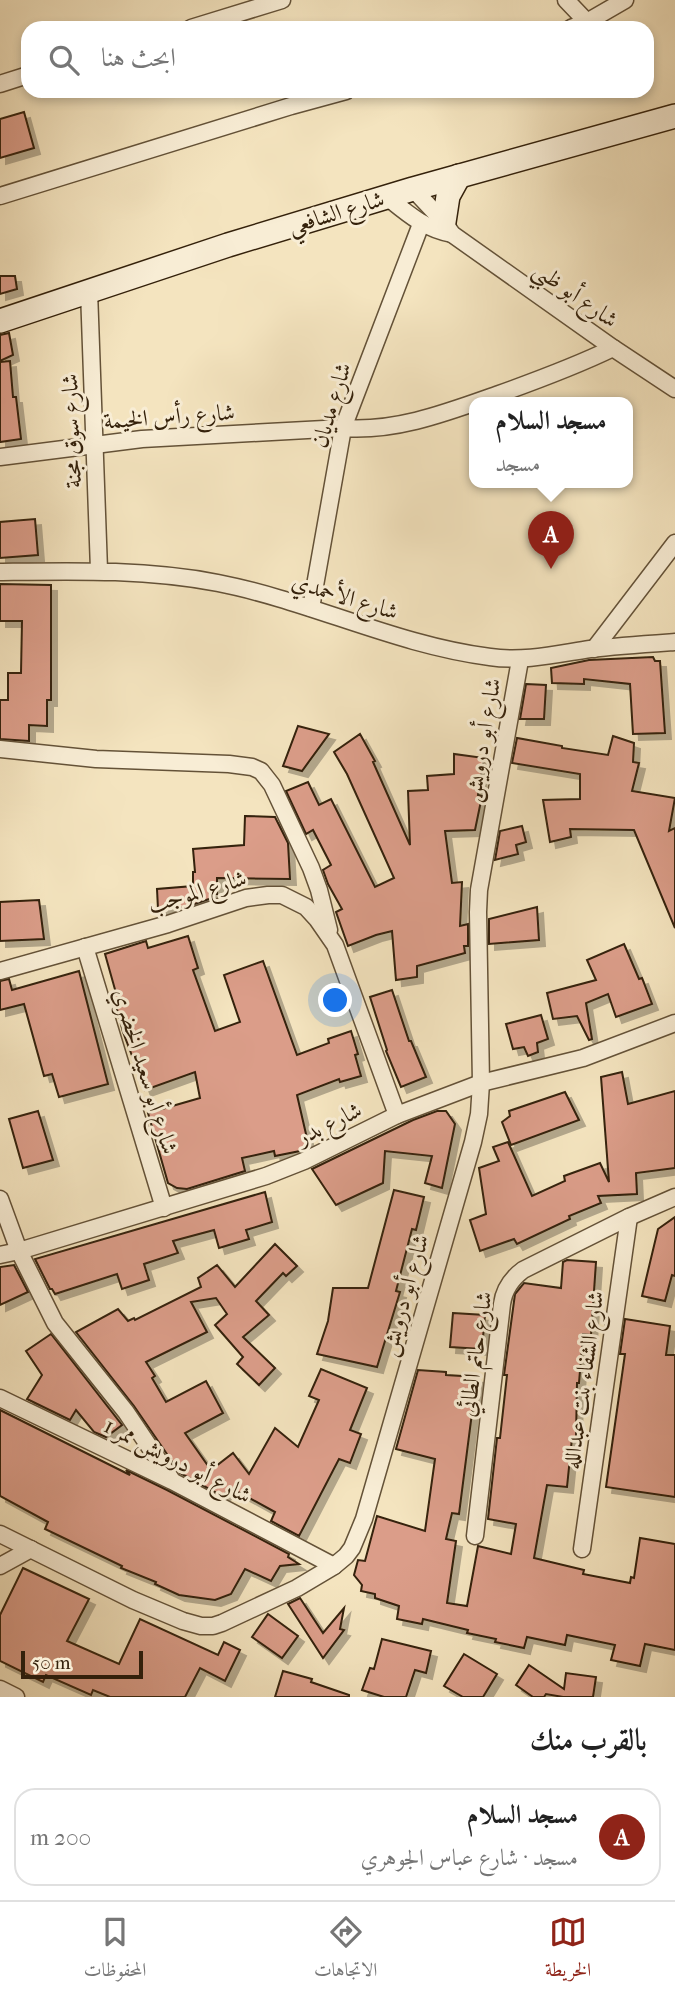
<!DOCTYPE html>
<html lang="ar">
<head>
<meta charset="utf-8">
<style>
  body { margin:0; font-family:"IM FELL French Canon",Amiri,serif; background:#f2f2f2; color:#222; direction:rtl }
  .scale { position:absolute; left:21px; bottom:18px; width:122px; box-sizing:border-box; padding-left:7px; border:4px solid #34210b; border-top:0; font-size:19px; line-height:24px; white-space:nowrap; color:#34210b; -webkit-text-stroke:5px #f8edd5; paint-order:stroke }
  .you { position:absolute; left:336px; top:1001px; width:24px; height:24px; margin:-18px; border:5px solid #fff; border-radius:50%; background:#1a73e8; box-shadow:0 0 0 10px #1a73e833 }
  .badge { display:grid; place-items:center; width:46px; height:46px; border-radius:50%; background:#8f2418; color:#fff; font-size:23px; font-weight:700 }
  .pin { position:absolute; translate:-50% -58px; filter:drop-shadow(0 2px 4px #0008) }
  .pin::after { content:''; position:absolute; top:37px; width:24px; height:21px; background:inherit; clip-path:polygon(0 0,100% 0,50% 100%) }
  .popup { position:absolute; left:469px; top:397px; width:164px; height:91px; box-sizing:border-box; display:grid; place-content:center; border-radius:14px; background:#fff; filter:drop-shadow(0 2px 5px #0005); font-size:23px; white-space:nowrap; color:#767676 }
  .popup b { font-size:26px; color:#222 }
  .popup::after { content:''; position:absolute; left:50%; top:100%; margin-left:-14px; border:14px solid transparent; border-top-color:#fff }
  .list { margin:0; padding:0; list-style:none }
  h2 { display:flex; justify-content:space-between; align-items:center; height:91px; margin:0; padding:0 28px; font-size:30px }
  h2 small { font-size:23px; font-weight:400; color:#767676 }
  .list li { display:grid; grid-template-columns:46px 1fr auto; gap:21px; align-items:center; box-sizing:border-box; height:98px; margin:0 14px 14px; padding:0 14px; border:2px solid #e0e0e0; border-radius:21px }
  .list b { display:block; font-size:26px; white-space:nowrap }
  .list p { margin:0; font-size:23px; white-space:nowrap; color:#767676 }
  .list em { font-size:23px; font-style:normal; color:#767676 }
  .icon { flex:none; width:38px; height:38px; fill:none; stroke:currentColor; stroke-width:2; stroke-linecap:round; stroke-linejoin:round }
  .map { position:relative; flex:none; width:675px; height:1697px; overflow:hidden; direction:ltr }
  .search { position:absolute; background:#fff; box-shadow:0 4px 10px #0003; left:21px; right:21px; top:21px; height:77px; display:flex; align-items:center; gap:18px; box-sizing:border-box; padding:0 24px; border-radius:21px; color:#767676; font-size:26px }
  .sheet { height:203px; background:#fff }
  nav { display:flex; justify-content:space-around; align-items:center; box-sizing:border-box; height:98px; border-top:2px solid #e0e0e0; background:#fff; font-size:19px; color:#767676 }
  nav a { display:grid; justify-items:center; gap:4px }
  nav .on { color:#8f2418 }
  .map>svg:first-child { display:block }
  .building { fill:#db9d89; stroke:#34210b; stroke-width:2; filter:url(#shadow) }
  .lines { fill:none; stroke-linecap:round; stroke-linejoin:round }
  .street-casing { stroke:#645238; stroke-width:19 }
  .secondary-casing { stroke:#34210b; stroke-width:26 }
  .street { stroke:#f8edd5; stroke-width:16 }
  .secondary { stroke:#f8edd5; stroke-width:23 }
  .labels { text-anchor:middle; stroke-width:6; stroke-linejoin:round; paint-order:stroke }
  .street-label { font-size:23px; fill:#34210b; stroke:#f8edd5 }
</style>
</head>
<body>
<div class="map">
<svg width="675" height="1697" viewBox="0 0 675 1697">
  <defs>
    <filter id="shadow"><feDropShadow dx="6" dy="6" stdDeviation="0" flood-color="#0004"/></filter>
  </defs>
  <rect width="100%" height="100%" fill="#f4e4bf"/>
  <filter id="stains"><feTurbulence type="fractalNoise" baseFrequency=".00286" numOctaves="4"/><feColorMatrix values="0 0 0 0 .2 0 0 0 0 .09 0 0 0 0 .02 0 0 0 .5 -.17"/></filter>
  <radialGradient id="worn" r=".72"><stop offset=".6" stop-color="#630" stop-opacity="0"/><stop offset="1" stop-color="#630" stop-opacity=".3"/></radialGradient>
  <g class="building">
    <path d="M24,112L34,148L0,158V119Z"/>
    <path d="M0,276H15L17,289L0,294Z"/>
    <path d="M9,333L13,355L0,361V335Z"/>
    <path d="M10,361L13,397H16L21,439L0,442V362Z"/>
    <path d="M35,519L38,555L0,558V522Z"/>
    <path d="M0,584L51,585V700H47V726L29,725V741L0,739V700H8V673H21L22,621H0Z"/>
    <path d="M653,657L655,661H660L665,733L633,734L630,684L584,679V684L552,683L551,668L589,660Z"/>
    <path d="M526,684L546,685L544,719H520Z"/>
    <path d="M298,726L329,734L302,771L283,766Z"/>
    <path d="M360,734L375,761L373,762L410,845L408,791L428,790L427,776L454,774V754L484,758L478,795L482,796L475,830L445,831L452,883L462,882L460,926L468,924V946H464L465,953L417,966V977L396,980L392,931L376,935L348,946L336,912L342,909L328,884L323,870L331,865L313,830L306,834L286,791L308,782L319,805L331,799L375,887L394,878L347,774L334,752Z"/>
    <path d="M613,736L634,743L633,762L639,763L632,791L675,798L669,831L675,828V928L634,830L570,829L571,837L550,842L543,800L580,799V774L512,763L517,738L562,746V748L608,755Z"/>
    <path d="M245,816L275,817L288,843L290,879L217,878V894H212V898L186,907L158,909L157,889L193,886V872H195L193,849L244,845Z"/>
    <path d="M522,826L526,842L516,845L518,854L495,860L500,831Z"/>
    <path d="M39,900L44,939L0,941V902Z"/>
    <path d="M537,907L539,940L489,944V919Z"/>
    <path d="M188,936L198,968L193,970L215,1031L240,1022L224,975L263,961L297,1055L329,1043L328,1039L351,1031L358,1054L355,1055L361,1076L340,1082L339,1079L297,1095L309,1147L300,1151L275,1156L274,1151L242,1158L245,1171L187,1189L177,1188L168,1183L148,1113L200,1098L195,1072L145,1090L123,1032L113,994L116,993L105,954L146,941L148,948Z"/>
    <path d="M624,944L639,979L642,978L652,1004L616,1017L608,994L586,1003L592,1039L589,1040L577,1016L553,1019L547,993L596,980L587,960Z"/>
    <path d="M79,971L108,1084L59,1097L52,1074L44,1076L24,1004L0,1010V981L9,979L12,990Z"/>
    <path d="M392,990L409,1041H411L426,1077L401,1087L386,1051L387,1050L370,997Z"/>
    <path d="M541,1015L548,1039L537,1043L538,1052L528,1056L524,1047L513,1049L506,1024Z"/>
    <path d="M622,1072L628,1104L675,1091V1168L636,1173L637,1194L598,1196L601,1203L569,1216L570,1219L517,1244L514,1239L480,1251L470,1220L486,1214L479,1168L499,1161L493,1147L508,1142L532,1196L565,1181L564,1176L600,1163L609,1182L601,1077Z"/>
    <path d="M565,1092L579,1120L511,1145L502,1122L510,1116L509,1111Z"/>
    <path d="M38,1111L53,1160L23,1168L9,1119Z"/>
    <path d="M437,1111H446L455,1124L442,1188L425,1183L432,1156L385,1151L383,1183L336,1205L312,1169L413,1120Z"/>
    <path d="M394,1190L424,1197L416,1230L412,1229L396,1291L400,1292L377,1367L317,1354L328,1321L333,1288H368Z"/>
    <path d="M265,1192L272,1222L246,1230L249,1239L219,1248L214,1230L173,1241L178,1253L144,1264L149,1280L122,1289L117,1274L55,1294L52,1289H50L35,1259Z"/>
    <path d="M675,1217V1276L672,1275L665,1301L642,1296L658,1229Z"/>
    <path d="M275,1244L297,1266L286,1276L283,1273L256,1301L269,1315L243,1337L275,1368L259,1385L237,1364L243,1357L215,1325L227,1314L216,1298L191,1302L207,1332L146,1362L155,1376L152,1378L166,1402L206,1381L223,1413L185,1433L211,1470L233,1453L249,1474L275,1428L298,1447L319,1400L309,1396L321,1369L367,1388L350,1430L361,1434L350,1463L339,1459L299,1536L271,1521L275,1512L231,1488L222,1496L180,1473L134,1406L76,1332L118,1309L128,1321L134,1318L135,1320L201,1287L198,1278L217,1265L235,1287Z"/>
    <path d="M567,1260L596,1262L591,1335L583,1334L579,1383H577L576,1438H572L567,1487L547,1485L534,1558L584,1570L583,1574L630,1583L631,1577L634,1578L640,1538L675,1544V1650L645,1644L640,1666L611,1660L615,1645L567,1635L565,1645L527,1637L524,1648L495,1642L496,1639L467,1633L468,1630L423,1619L422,1624L397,1619L399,1606L375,1598V1594L361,1591L362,1585L354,1575L358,1560L365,1561L377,1516L425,1531L435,1459L396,1449L418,1370L446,1372V1375L479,1377L477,1405H473L459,1514L452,1513L446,1539L456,1541L447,1603L467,1606L478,1546L511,1554L516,1524L488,1519L497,1438H500L507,1375H504L515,1294L524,1283L561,1288L563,1262Z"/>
    <path d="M14,1265L28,1292L0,1305V1267Z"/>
    <path d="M453,1313L485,1315L482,1349L450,1347Z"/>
    <path d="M625,1319L670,1326L666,1355H675V1497L606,1487L625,1354H620Z"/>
    <path d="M51,1334L122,1425L106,1437L94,1432L76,1410L70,1420L27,1399L42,1375L26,1351Z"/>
    <path d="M0,1410L130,1475L126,1470L167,1490L289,1554L288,1557L299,1564L280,1566L271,1581L245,1569L231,1594L215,1600L179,1595L155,1584L156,1582L121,1568L122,1566L45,1529L48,1522L0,1496Z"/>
    <path d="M23,1568L89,1599L67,1641L119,1664L140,1619L218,1655L224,1642L240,1650L225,1681L200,1668L185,1697H110L93,1690L91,1695L46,1675L43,1682L0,1661V1615Z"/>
    <path d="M300,1598L323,1633L344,1608L340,1629L344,1630L323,1658L288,1604Z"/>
    <path d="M268,1614L298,1636L282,1658L252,1637Z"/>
    <path d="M382,1639L431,1651L426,1673L415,1670L406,1697H384L362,1690L370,1668L374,1669Z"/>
    <path d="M464,1654L497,1674L483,1697H463L444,1686Z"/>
    <path d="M529,1665L564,1689L566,1673L596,1677L593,1697H563L546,1694L544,1697H533L516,1685Z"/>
    <path d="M283,1671L312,1679L311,1682L349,1695V1697H275Z"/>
  </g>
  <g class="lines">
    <g class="street-casing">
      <g id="street">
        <path d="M566,0L587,22"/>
        <path d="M191,28L282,0"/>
        <path d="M571,28L587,22L625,0"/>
        <path d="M0,84L28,75"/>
        <path d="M413,189L444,222L452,234L613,348L675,389"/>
        <path d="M0,196L291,106L346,91"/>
        <path d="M387,197C408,214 425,229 452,234"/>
        <path d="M89,291L99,570"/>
        <path d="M0,457L142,439L343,428C397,432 448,412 499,394C538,380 576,366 613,348"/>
        <path d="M0,572C73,571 145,569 218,583C310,601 396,645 490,657C523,662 557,654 590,649C618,646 647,644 675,642"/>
        <path d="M311,608L343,428L421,224"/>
        <path d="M594,649L675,543"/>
        <path d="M0,749L96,759L229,764L252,767L261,771L272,785L311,868L319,890L329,930"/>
        <path d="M85,947L164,1208"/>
        <path d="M0,971L168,924L246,898L268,895H282L306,907L317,919L335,945L397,1115"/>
        <path d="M0,1199L19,1251L55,1323L126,1412L171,1479"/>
        <path d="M0,1255L19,1251L266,1176L304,1161L397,1115L481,1083L583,1058L675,1023"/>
        <path d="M0,1398L172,1481L334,1566"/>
        <path d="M0,1534L133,1600L183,1621L201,1626H213L222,1623L297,1588L334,1566L346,1556L352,1548L364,1519L473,1142L479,1114L481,1083L478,912L479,890L520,660"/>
        <path d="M475,1536L502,1304C504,1289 511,1279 523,1270L629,1217L675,1197"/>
        <path d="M582,1549L629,1217"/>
        <path d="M0,1566L31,1549"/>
        <path d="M0,1689L16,1697"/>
      </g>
    </g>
    <g class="secondary-casing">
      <g id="secondary">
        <path d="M444,222L448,196L459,176"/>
        <path d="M0,321L228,245L413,189L675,116"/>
      </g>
    </g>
    <use href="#street" class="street"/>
    <use href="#secondary" class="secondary"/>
  </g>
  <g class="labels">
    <g class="street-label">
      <text transform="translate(336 212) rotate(-17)" y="8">شارع الشافعي</text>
      <text transform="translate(576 294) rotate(35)" y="8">شارع أبو ظبي</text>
      <text transform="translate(331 405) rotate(-73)" y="8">شارع مديان</text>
      <text transform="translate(169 416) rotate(-4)" y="8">شارع رأس الخيمة</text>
      <text transform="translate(71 431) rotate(-92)" y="8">شارع سوق مجنة</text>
      <text transform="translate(345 596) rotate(17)" y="8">شارع الأحمدي</text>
      <text transform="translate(482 740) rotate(-80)" y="8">شارع أبو درويش</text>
      <text transform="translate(197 891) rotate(-16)" y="8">شارع الموجب</text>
      <text transform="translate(146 1071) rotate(73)" y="8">شارع أبو سعيد الخضري</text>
      <text transform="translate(329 1123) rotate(-26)" y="8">شارع بدر</text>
      <text transform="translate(404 1295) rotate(-74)" y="8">شارع أبو درويش</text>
      <text transform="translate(475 1354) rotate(-82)" y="8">شارع حاتم الطائي</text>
      <text transform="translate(583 1380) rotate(-82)" y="8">شارع الشفاء بنت عبدالله</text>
      <text transform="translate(178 1460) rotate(27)" y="8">شارع أبو درويش ممر 1</text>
    </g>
  </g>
  <rect width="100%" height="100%" filter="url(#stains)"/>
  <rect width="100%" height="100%" fill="url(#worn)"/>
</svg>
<div class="scale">50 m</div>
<div class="you"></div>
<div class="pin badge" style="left:551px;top:569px">A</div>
<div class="popup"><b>مسجد السلام</b>مسجد</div>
<div class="search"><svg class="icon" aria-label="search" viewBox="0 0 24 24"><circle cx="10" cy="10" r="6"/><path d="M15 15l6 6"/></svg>ابحث هنا</div>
</div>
<section class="sheet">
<h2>بالقرب منك<small></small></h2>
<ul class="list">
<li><span class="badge">A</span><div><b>مسجد السلام</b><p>مسجد · شارع عباس الجوهري</p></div><em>200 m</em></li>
</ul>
</section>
<nav>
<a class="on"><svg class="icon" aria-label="map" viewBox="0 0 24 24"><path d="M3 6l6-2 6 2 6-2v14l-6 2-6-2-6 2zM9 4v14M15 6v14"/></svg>الخريطة</a>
<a><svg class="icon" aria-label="directions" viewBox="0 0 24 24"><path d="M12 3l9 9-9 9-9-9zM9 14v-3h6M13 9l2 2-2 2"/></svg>الاتجاهات</a>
<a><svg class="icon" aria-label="saved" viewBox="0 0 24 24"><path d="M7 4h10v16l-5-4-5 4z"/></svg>المحفوظات</a>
</nav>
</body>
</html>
